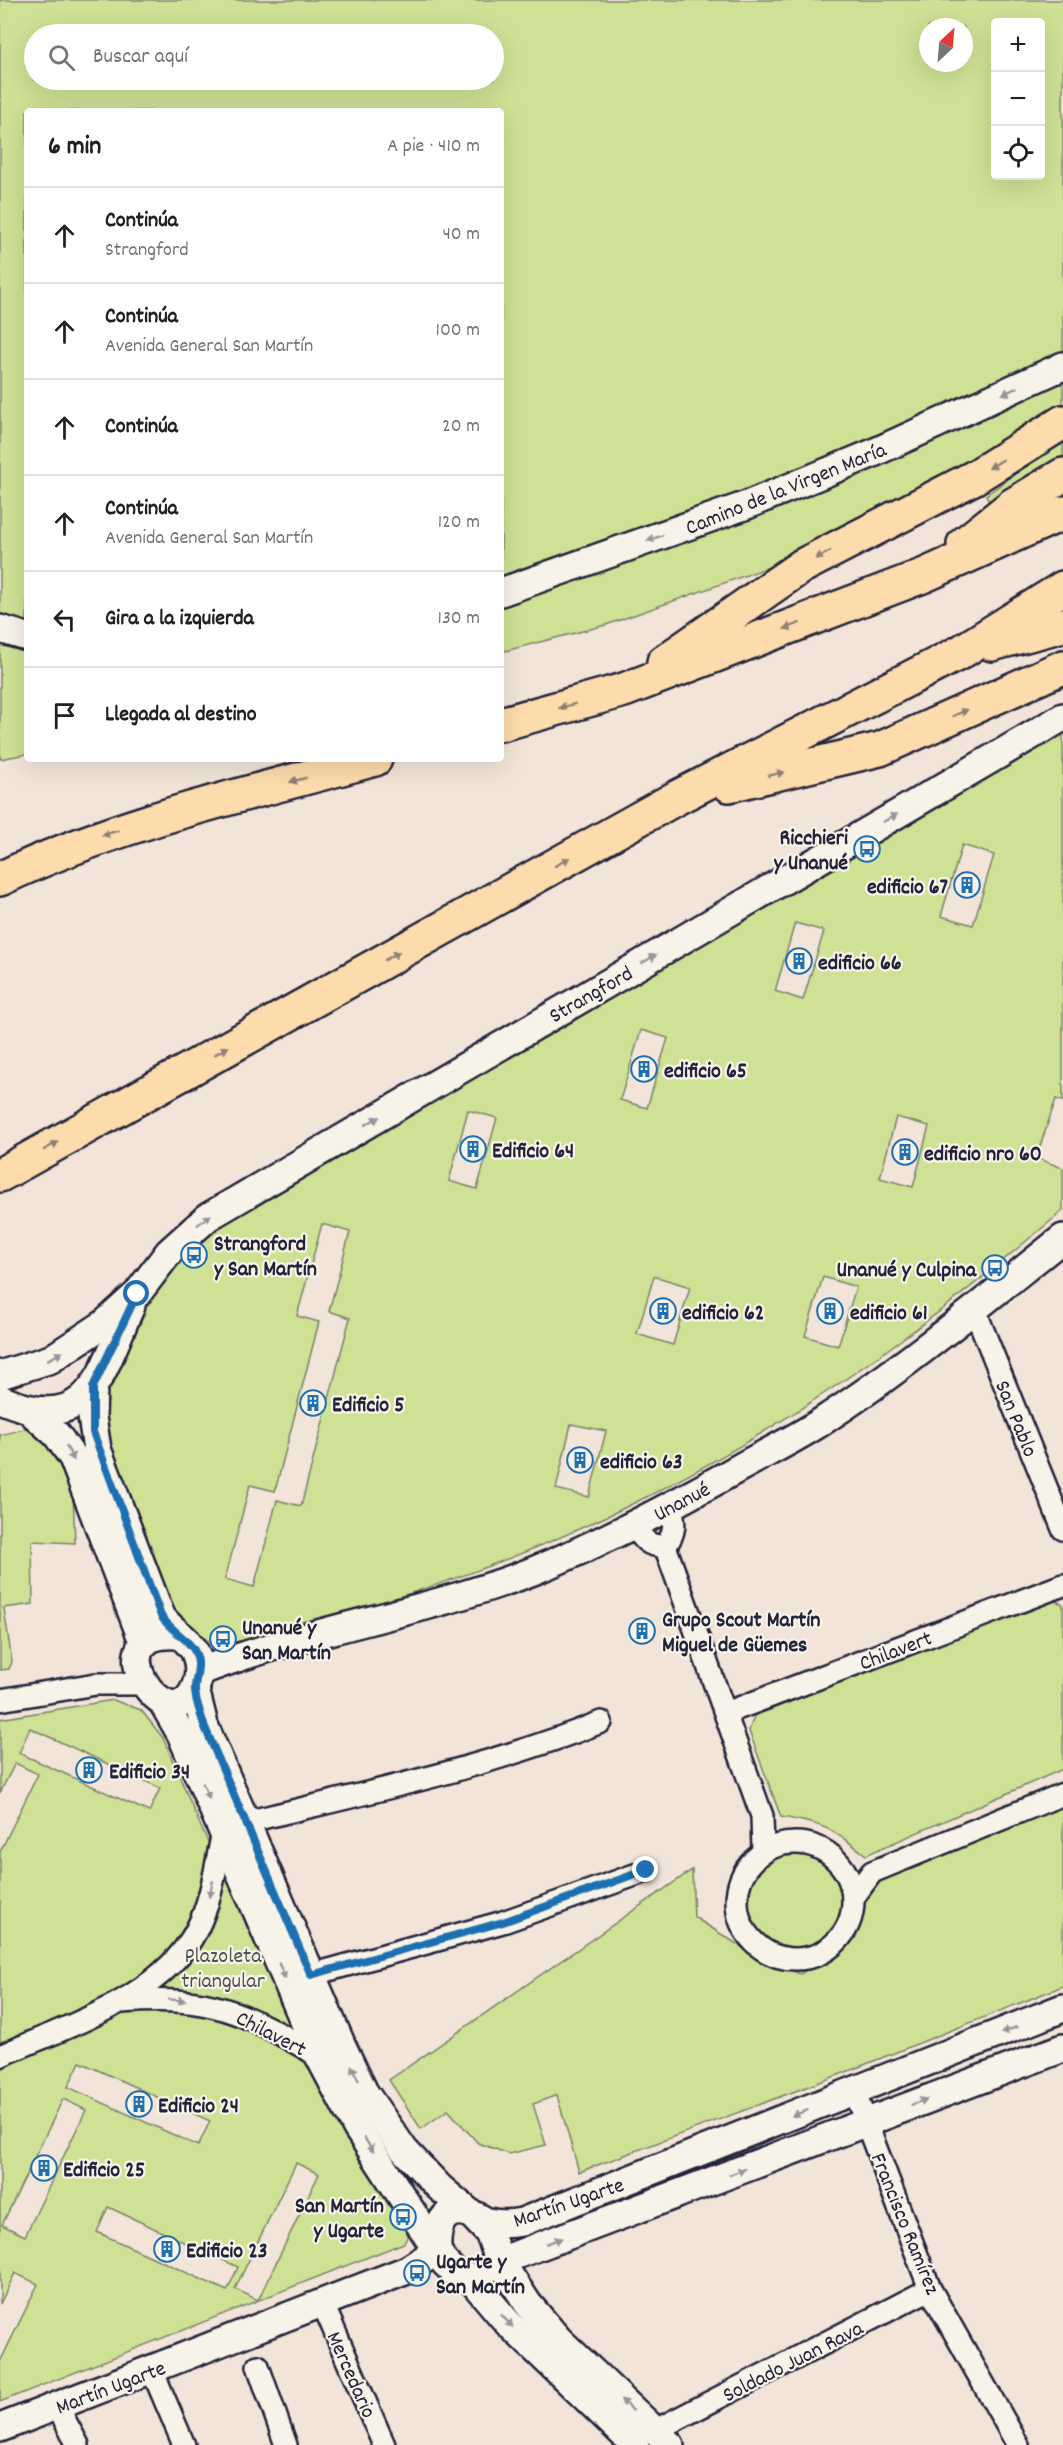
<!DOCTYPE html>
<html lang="es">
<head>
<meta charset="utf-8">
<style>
  body { margin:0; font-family:Dekko,sans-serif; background:#f6f6f6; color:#202124 }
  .controls { position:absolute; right:18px; top:18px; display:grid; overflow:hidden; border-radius:6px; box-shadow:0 6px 24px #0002 }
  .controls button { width:54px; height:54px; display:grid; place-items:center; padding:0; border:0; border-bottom:2px solid #e0e0e0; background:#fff; color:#202124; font:30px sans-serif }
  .compass { position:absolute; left:919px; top:18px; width:54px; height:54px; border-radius:50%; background:#fff; box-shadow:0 6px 24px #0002; rotate:26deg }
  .stop { position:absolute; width:18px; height:18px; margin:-14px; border:4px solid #1f6fb2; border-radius:50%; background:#fff }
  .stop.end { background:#1f6fb2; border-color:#fff; box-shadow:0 2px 6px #0008 }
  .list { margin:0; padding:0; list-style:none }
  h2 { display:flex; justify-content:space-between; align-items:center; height:78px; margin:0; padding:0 24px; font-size:26px }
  h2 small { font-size:20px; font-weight:400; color:#757577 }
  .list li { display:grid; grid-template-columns:39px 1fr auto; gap:18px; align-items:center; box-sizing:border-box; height:96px; padding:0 24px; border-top:2px solid #e0e0e0 }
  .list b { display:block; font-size:22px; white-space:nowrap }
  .list p { margin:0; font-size:20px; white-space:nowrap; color:#757577 }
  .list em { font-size:20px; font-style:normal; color:#757577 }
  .icon { flex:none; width:33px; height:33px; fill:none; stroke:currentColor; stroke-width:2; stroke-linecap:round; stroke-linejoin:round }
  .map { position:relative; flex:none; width:1063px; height:2445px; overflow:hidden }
  .search { position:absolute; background:#fff; box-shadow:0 6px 24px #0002; left:24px; top:24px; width:480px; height:66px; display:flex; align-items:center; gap:15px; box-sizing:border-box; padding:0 21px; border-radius:33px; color:#757577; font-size:22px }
  .panel { position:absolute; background:#fff; box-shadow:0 6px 24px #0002; left:24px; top:108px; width:480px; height:654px; border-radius:6px }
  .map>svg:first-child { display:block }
  .green { fill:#cee195; stroke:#788268; stroke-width:1.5; fill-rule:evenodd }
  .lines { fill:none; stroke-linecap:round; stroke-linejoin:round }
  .minor-casing { stroke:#22223b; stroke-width:26 }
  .tertiary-casing { stroke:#22223b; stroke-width:32 }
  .motorway-casing { stroke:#22223b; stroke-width:38 }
  .minor { stroke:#f7f3e8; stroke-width:21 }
  .tertiary { stroke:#f7f3e8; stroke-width:27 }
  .motorway { stroke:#fcdcac; stroke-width:33 }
  .oneway { fill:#97959a }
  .oneway2 { fill:#8f7f74 }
  .route { stroke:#1f6fb2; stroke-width:8 }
  .labels { text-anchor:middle; stroke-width:4.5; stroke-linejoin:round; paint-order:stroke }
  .street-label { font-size:22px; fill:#22223b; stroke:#f7f3e8 }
  .poi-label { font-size:22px; font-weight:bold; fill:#22223b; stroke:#f7f3e8; text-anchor:start }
  .park-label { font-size:22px; fill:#4d5252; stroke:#f7f3e8 }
</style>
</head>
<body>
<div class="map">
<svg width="1063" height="2445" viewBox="0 0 1063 2445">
  <rect width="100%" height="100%" fill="#f2e4d8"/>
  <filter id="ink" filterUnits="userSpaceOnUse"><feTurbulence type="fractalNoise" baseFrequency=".0167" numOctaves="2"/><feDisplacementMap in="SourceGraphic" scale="12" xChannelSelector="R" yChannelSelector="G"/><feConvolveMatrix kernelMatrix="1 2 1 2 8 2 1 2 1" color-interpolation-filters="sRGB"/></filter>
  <g filter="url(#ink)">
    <g class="green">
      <path d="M0,0H1063V352L745,493L501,579V111H27V623L0,615ZM996,22H1040V176H996ZM928,27H964V63H928ZM34,34H494V80H34Z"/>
      <path d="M1063,381V415L797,557L606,625L501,652V602L875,465Z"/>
      <path d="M1063,440V458L989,502L986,495Z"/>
      <path d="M0,642L27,650V754L0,759Z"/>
      <path d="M1063,726V1101L1056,1099L1036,1158L1063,1168V1211C1017,1248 972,1288 924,1323C746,1457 558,1555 343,1613C310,1622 250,1645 218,1642C200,1641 184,1627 170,1616L104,1447L102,1401L112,1364L145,1297L187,1246L234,1212ZM962,845L994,855L973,925L941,916ZM795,923L824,931L803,1000L775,991ZM641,1030L668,1038L647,1108L620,1100ZM468,1110L497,1118L477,1189L449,1181ZM896,1117L929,1126L913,1187L880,1178ZM322,1224L350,1232L329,1311L350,1318L301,1506L277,1500L254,1587L225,1579L250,1485L275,1491L319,1322L297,1316ZM654,1276L690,1287L673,1345L637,1334ZM823,1277L856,1287L838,1346L805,1336ZM571,1424L606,1431L589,1497L556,1489Z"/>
      <path d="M32,1427L55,1441L73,1494L75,1543L32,1541L33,1604L4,1608L12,1662L9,1669L0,1670V1435Z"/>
      <path d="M1052,1600L1063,1604V1769L866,1855C831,1828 825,1824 781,1817L749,1731L754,1716Z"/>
      <path d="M113,1700L141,1710L163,1738L201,1827L326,2089L407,2221L409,2234L404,2243L0,2402V2362L38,2284L15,2273L0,2304V1852L38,1774L15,1763L0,1793V1719ZM30,1728L160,1788L149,1812L19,1753ZM80,2062L210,2121L198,2146L68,2087ZM63,2099L86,2110L25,2236L2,2225ZM296,2163L319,2174L258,2300L235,2289ZM108,2207L238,2267L227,2291L97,2232Z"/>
      <path d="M1063,1806V1986L841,2074L579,2172L557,2095L533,2104L546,2145L509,2154L478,2143L448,2110L421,2129L389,2080L692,1870L694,1917L756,1956L800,1974C836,1953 854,1942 859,1897L881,1879Z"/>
      <circle cx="793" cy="1902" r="54"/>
    </g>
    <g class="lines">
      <g class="minor-casing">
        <g id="minor">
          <path d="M974,1308L1063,1529"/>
          <path d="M634,1525C643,1539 647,1547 665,1546C676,1533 675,1523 671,1506"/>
          <path d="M665,1546L762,1816L763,1853"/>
          <path d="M0,1700L96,1684H142"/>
          <path d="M726,1713L1063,1585"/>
          <path d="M246,1822C366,1793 486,1768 601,1722"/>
          <circle cx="795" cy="1901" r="58"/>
          <path d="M853,1898L872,1872L1063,1794"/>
          <path d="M311,1975L503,1922L646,1871"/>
          <path d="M122,2002C214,1995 242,2012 319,2056"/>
          <path d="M0,2056C66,2026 162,1998 197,1929C212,1899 216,1864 223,1832"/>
          <path d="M854,2091L930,2289L1018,2445"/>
          <path d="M322,2302L384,2445"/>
          <path d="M258,2366L286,2445"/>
          <path d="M152,2370L184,2445"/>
          <path d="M57,2406L78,2445"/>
          <path d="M654,2431L930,2289"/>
        </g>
      </g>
      <g class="tertiary-casing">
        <g id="tertiary">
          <path d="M501,592L747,505L871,454L1063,366"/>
          <path d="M0,629L27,637"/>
          <path d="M0,1375L51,1359L104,1324L137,1294L169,1252L208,1217L1063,717"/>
          <path d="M93,1387L92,1417L97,1449L161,1616C170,1630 188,1638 195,1652C200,1664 200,1677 195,1688C168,1747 91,1629 177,1635"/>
          <path d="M0,1399C91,1438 100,1374 131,1306"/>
          <path d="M30,1411L57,1435L73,1458L144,1644"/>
          <path d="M199,1672C307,1629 424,1614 533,1571C604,1542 672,1506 739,1468C766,1453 795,1439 821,1422C906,1367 984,1301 1063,1238"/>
          <path d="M195,1689L204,1725L342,2046L364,2092L404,2150L440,2188L471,2214L489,2233L500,2261L528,2304L558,2339L670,2445"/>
          <path d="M162,1701L181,1734L319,2056L357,2128L445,2263L458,2276L469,2277L508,2323L635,2445"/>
          <path d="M437,2251C436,2227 442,2204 472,2214C478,2216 483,2221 489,2222C500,2225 511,2224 522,2222L1063,2008"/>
          <path d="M486,2270L500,2261L1063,2048"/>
          <path d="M0,2428L407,2270L437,2251"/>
        </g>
      </g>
      <g class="motorway-casing">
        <g id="motorway">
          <path d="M964,544L1013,505L1063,475"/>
          <path d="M992,644L1063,625"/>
          <path d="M664,662L802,566L975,477L1063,422"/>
          <path d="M501,724L624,690L925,575L1063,513"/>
          <path d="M729,785L880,749L1063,667"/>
          <path d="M0,879C118,822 248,794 375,759"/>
          <path d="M0,1175L678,797L961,652L1063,588"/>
        </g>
      </g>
      <use href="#minor" class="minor"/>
      <use href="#tertiary" class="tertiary"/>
      <use href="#motorway" class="motorway"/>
    </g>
    <defs><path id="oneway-solid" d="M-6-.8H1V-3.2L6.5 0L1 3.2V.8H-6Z" transform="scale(1.5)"/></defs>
    <g class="oneway">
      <use href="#oneway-solid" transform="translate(1010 391) rotate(155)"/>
      <use href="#oneway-solid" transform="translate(655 538) rotate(160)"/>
      <use href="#oneway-solid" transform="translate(890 818) rotate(-30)"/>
      <use href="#oneway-solid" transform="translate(649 959) rotate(-30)"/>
      <use href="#oneway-solid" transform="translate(372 1121) rotate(-30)"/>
      <use href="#oneway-solid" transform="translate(204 1220) rotate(-37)"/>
      <use href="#oneway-solid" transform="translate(55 1356) rotate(-27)"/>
      <use href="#oneway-solid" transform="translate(70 1453) rotate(62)"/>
      <use href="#oneway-solid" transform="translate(206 1791) rotate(67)"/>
      <use href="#oneway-solid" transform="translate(211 1889) rotate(104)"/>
      <use href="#oneway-solid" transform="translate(282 1971) rotate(67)"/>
      <use href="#oneway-solid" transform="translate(177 2000) rotate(4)"/>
      <use href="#oneway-solid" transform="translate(1009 2030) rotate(158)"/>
      <use href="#oneway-solid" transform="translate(355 2073) rotate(-116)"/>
      <use href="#oneway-solid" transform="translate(919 2102) rotate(-21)"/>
      <use href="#oneway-solid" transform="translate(800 2113) rotate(159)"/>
      <use href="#oneway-solid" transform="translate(369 2145) rotate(57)"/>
      <use href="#oneway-solid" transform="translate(737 2172) rotate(-21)"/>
      <use href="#oneway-solid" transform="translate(554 2241) rotate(-20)"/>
      <use href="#oneway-solid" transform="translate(507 2321) rotate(47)"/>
      <use href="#oneway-solid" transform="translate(627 2405) rotate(-137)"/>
    </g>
    <g class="oneway2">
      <use href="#oneway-solid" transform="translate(996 464) rotate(148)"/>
      <use href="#oneway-solid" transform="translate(823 555) rotate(153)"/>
      <use href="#oneway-solid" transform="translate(792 626) rotate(159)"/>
      <use href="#oneway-solid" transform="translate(567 706) rotate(165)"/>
      <use href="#oneway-solid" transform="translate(960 713) rotate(-24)"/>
      <use href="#oneway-solid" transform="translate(776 774) rotate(-13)"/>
      <use href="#oneway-solid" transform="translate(298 780) rotate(165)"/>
      <use href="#oneway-solid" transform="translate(110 833) rotate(163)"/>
      <use href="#oneway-solid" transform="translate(562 862) rotate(-29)"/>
      <use href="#oneway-solid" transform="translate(392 956) rotate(-29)"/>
      <use href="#oneway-solid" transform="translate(221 1051) rotate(-29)"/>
      <use href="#oneway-solid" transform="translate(51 1146) rotate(-29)"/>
    </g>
  </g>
  <g class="lines" filter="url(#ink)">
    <path class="route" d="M137,1294L93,1387V1432L161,1616C170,1630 186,1637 194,1650C202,1664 196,1673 195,1687C194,1698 201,1714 204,1725L311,1975L503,1922L646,1870"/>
  </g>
  <defs>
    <g id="bus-ring" transform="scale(1.35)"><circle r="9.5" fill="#f7f3e8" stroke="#1f6fb2" stroke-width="1.5"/><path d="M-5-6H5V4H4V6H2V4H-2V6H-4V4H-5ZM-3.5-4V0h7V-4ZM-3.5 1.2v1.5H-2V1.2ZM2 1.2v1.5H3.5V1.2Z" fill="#1f6fb2"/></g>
    <g id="building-ring" transform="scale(1.35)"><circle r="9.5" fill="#f7f3e8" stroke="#1f6fb2" stroke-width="1.5"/><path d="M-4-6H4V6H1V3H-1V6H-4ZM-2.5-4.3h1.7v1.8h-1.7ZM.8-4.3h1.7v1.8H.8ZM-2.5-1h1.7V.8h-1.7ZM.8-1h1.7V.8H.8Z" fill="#1f6fb2"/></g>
  </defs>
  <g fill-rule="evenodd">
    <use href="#bus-ring" x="867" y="849"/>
    <use href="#building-ring" x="967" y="885"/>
    <use href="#building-ring" x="799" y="961"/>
    <use href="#building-ring" x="644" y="1069"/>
    <use href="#building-ring" x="473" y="1149"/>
    <use href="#building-ring" x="905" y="1152"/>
    <use href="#bus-ring" x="194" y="1255"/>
    <use href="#bus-ring" x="995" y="1268"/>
    <use href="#building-ring" x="663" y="1311"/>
    <use href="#building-ring" x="830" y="1311"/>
    <use href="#building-ring" x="313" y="1403"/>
    <use href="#building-ring" x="580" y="1460"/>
    <use href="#building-ring" x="642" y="1631"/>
    <use href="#bus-ring" x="223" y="1639"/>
    <use href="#building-ring" x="89" y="1770"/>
    <use href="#building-ring" x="139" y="2104"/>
    <use href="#building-ring" x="44" y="2168"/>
    <use href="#bus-ring" x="403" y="2217"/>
    <use href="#building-ring" x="167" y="2249"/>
    <use href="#bus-ring" x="417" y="2273"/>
  </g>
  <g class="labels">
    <g class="street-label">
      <text transform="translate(785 487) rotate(-22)" y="8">Camino de la Virgen María</text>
      <text transform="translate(590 993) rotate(-30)" y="8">Strangford</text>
      <text transform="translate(1018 1418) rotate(68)" y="8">San Pablo</text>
      <text transform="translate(681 1500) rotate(-28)" y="8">Unanué</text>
      <text transform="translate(895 1649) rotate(-21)" y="8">Chilavert</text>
      <text transform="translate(272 2032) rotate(27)" y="8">Chilavert</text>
      <text transform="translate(568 2201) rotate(-19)" y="8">Martín Ugarte</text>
      <text transform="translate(907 2223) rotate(68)" y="8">Francisco Ramírez</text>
      <text transform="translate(792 2360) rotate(-27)" y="8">Soldado Juan Rava</text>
      <text transform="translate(353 2374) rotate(66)" y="8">Mercedario</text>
      <text transform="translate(110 2386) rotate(-21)" y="8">Martín Ugarte</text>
    </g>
    <g class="poi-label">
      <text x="848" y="844" text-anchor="end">Ricchieri<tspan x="848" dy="25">y Unanué</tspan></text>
      <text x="948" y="893" text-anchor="end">edificio 67</text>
      <text x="818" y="969">edificio 66</text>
      <text x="664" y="1077">edificio 65</text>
      <text x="492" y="1157">Edificio 64</text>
      <text x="924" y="1160">edificio nro 60</text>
      <text x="214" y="1250">Strangford<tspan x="214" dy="25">y San Martín</tspan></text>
      <text x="976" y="1276" text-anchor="end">Unanué y Culpina</text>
      <text x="682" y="1319">edificio 62</text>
      <text x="850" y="1319">edificio 61</text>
      <text x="332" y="1411">Edificio 5</text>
      <text x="600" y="1468">edificio 63</text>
      <text x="662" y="1626">Grupo Scout Martín<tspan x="662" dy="25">Miguel de Güemes</tspan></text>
      <text x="242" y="1634">Unanué y<tspan x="242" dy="25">San Martín</tspan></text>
      <text x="109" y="1778">Edificio 34</text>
      <text x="158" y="2112">Edificio 24</text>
      <text x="63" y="2176">Edificio 25</text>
      <text x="384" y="2212" text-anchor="end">San Martín<tspan x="384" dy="25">y Ugarte</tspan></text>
      <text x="186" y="2257">Edificio 23</text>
      <text x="436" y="2268">Ugarte y<tspan x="436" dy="25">San Martín</tspan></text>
    </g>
    <g class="park-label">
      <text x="223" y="1962">Plazoleta<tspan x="223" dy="25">triangular</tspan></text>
    </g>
  </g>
</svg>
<div class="controls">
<button>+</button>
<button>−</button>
<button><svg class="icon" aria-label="locate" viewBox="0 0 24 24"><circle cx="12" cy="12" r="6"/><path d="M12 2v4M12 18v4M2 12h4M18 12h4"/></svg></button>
</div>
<svg class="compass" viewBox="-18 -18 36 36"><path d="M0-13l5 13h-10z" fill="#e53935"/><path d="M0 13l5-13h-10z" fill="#757577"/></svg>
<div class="stop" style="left:137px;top:1294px"></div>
<div class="stop end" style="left:646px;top:1870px"></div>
<div class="search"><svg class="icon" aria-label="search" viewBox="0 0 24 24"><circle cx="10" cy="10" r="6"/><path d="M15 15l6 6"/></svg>Buscar aquí</div>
<section class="panel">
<h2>6 min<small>A pie · 410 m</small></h2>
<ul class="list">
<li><svg class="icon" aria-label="ahead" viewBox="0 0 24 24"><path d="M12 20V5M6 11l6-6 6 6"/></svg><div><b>Continúa</b><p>Strangford</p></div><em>40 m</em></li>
<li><svg class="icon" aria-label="ahead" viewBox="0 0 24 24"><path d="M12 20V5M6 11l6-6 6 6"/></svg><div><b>Continúa</b><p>Avenida General San Martín</p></div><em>100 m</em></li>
<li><svg class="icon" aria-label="ahead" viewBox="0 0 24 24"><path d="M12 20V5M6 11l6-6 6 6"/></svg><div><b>Continúa</b></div><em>20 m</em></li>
<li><svg class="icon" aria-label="ahead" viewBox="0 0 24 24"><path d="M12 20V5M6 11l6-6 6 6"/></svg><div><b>Continúa</b><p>Avenida General San Martín</p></div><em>120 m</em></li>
<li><svg class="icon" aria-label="left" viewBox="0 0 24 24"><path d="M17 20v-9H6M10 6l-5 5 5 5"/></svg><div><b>Gira a la izquierda</b></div><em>130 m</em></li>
<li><svg class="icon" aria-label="arrive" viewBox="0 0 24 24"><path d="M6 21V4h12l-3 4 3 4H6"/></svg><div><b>Llegada al destino</b></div></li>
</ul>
</section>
</div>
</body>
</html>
